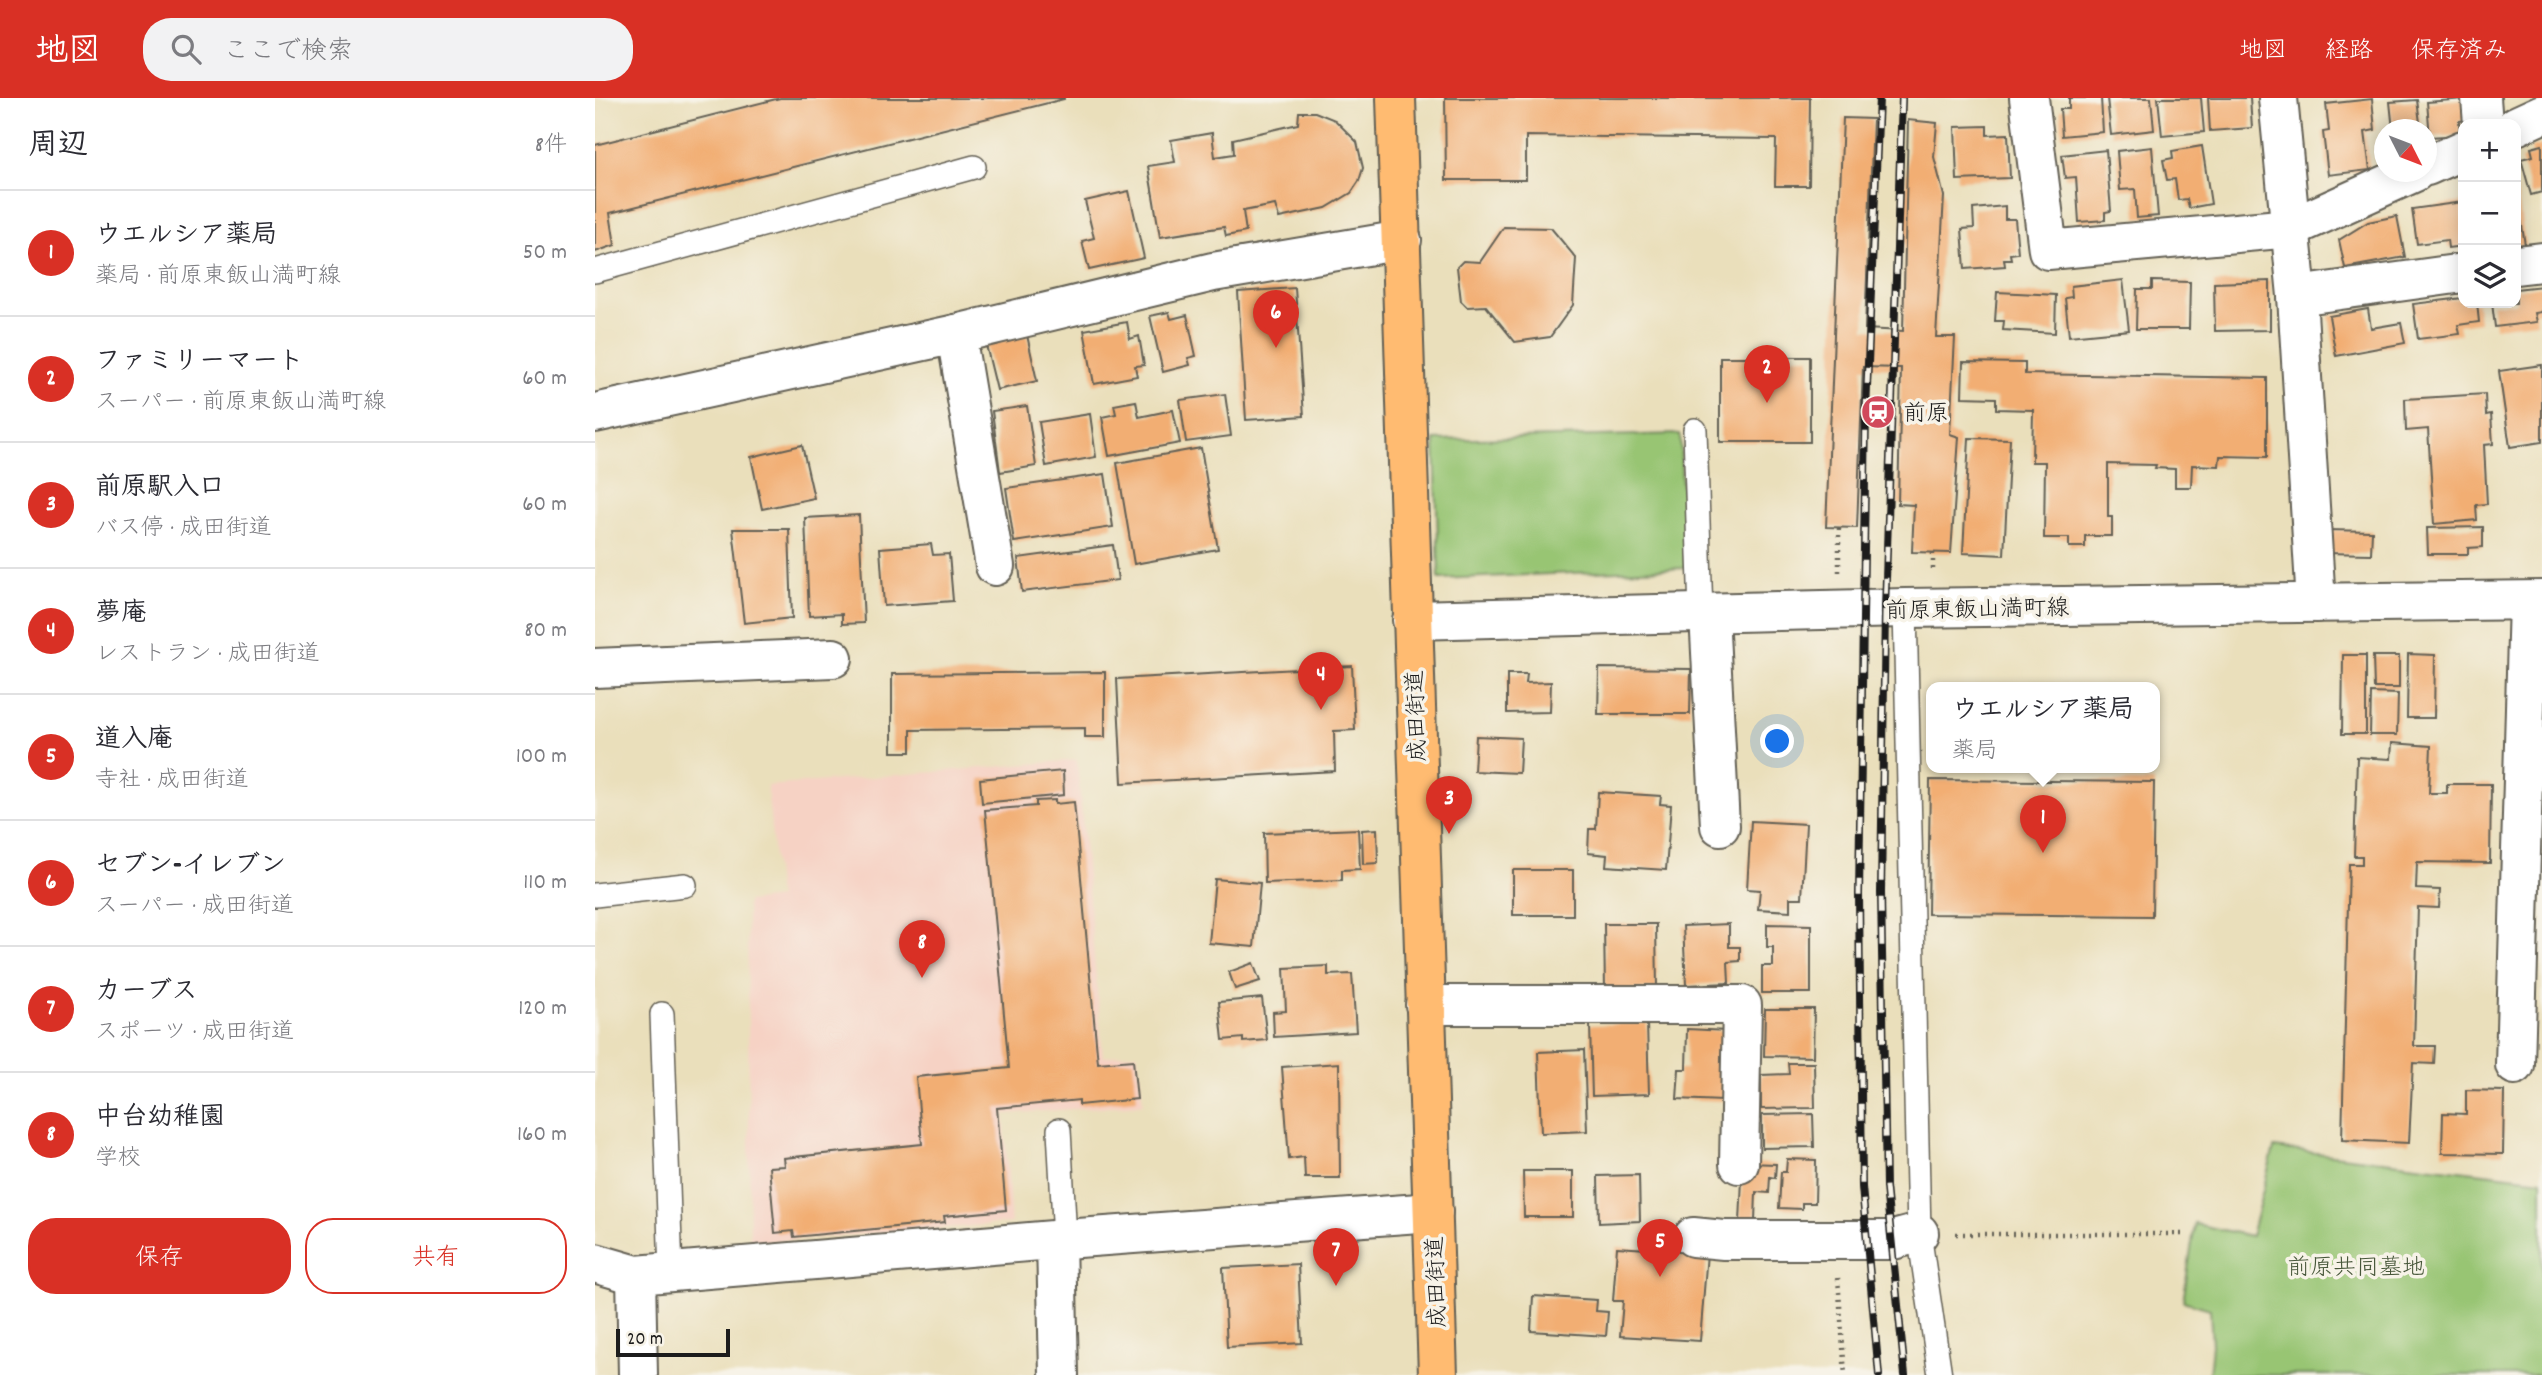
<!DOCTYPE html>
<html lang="ja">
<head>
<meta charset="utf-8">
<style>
  body { margin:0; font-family:Dekko,"Klee One",sans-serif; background:#f2f2f3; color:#2b2b33 }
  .controls { position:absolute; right:21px; top:21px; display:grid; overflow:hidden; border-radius:14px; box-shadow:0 4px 18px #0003 }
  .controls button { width:63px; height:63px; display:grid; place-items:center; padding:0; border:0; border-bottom:2px solid #e1e1e2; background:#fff; color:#2b2b33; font:35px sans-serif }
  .compass { position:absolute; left:1779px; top:21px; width:63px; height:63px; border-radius:50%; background:#fff; box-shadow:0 4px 18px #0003; rotate:132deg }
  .scale { position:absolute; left:21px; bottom:18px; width:114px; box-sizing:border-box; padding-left:7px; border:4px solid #1c1c1c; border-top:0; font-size:19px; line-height:24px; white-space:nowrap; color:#1c1c1c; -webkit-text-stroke:5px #f7f3e8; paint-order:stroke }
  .you { position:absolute; left:1183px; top:644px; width:24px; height:24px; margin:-18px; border:5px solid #fff; border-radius:50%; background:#1a73e8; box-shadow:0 0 0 10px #1a73e833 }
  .badge { display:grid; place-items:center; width:46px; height:46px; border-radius:50%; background:#d93025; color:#fff; font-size:23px; font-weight:700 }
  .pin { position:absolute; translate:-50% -58px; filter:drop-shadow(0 2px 4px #0008) }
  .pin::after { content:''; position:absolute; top:37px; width:24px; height:21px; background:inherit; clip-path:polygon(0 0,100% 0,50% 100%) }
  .popup { position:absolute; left:1331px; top:584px; width:234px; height:91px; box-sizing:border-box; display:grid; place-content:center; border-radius:14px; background:#fff; filter:drop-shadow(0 2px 5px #0005); font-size:23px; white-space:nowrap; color:#7c7c81 }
  .popup b { font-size:26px; color:#2b2b33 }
  .popup::after { content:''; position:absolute; left:50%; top:100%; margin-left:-14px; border:14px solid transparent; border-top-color:#fff }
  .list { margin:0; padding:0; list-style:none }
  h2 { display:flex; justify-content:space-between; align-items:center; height:91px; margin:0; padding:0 28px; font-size:30px }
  h2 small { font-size:23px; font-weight:400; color:#7c7c81 }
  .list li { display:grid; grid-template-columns:46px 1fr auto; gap:21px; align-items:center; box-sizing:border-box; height:126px; padding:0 28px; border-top:2px solid #e1e1e2 }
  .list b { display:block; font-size:26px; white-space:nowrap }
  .list p { margin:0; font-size:23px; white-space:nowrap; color:#7c7c81 }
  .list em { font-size:23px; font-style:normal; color:#7c7c81 }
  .actions { display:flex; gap:14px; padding:21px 28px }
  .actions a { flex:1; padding:16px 0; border:2px solid #d93025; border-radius:28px; text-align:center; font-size:24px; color:#d93025 }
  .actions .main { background:#d93025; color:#fff }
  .icon { flex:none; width:38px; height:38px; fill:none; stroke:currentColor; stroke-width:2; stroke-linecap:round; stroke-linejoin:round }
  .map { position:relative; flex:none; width:1947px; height:1277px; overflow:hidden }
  header { display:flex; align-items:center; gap:42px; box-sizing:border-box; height:98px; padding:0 35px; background:#d93025; color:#fff }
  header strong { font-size:33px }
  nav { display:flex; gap:38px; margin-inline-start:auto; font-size:24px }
  .search { width:490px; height:63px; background:#f2f2f3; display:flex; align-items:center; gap:18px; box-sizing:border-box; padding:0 24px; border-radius:28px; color:#7c7c81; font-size:26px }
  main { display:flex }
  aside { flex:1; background:#fff }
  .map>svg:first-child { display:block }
  .built { fill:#f6d2c4 }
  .green { fill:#98c573; stroke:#5a7048; stroke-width:2 }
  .building { fill:#f2ae73 }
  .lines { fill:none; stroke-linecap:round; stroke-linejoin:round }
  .service-casing { stroke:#646054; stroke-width:26 }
  .minor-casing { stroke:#646054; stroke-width:42 }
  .tertiary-casing { stroke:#646054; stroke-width:42 }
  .trunk-casing { stroke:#646054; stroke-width:42 }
  .path { stroke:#646054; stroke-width:4.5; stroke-dasharray:2 5; stroke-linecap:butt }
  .service { stroke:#fff; stroke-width:23 }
  .minor { stroke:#fff; stroke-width:38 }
  .tertiary { stroke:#fff; stroke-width:38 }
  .trunk { stroke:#ffbb71; stroke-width:38 }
  .rail-casing { stroke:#1c1c1c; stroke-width:8 }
  .rail { stroke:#f7f3e8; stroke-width:5; stroke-dasharray:16; stroke-linecap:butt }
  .labels { text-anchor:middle; stroke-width:7; stroke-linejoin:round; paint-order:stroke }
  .poi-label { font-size:23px; fill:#1c1c1c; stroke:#f7f3e8; text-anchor:start }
  .street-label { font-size:23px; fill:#1c1c1c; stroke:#f7f3e8 }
  .park-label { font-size:23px; fill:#47573a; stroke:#f7f3e8 }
</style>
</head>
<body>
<header>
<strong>地図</strong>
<div class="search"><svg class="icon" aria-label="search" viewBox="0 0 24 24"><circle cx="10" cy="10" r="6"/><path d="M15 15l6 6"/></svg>ここで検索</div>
<nav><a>地図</a><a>経路</a><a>保存済み</a></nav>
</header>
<main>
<aside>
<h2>周辺<small>8件</small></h2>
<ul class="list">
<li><span class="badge">1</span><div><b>ウエルシア薬局</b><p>薬局 · 前原東飯山満町線</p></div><em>50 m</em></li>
<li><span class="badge">2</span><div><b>ファミリーマート</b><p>スーパー · 前原東飯山満町線</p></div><em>60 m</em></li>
<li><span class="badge">3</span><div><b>前原駅入口</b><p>バス停 · 成田街道</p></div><em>60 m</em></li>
<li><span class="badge">4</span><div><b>夢庵</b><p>レストラン · 成田街道</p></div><em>80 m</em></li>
<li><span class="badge">5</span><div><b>道入庵</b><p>寺社 · 成田街道</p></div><em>100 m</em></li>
<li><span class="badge">6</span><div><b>セブン-イレブン</b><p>スーパー · 成田街道</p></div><em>110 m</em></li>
<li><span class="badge">7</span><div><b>カーブス</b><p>スポーツ · 成田街道</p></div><em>120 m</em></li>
<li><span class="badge">8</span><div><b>中台幼稚園</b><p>学校</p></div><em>160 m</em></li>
</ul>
<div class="actions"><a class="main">保存</a><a>共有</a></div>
</aside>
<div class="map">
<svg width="1947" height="1277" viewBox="0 0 1947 1277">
  <rect width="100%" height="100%" fill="#f7f3e8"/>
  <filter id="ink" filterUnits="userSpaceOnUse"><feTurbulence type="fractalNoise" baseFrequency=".0143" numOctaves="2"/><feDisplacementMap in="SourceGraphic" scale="14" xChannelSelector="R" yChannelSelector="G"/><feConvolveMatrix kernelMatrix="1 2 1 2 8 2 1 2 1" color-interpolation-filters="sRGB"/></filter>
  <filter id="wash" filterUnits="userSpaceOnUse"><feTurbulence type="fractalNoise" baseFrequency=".00686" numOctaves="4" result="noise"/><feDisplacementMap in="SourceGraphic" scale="28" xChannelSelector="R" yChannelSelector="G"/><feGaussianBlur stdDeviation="1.57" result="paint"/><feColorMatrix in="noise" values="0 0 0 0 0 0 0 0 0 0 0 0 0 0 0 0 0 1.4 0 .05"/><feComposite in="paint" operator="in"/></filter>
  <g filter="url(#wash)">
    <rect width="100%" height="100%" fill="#eadfbb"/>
    <path class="built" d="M482,662L508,959L542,955L548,1006L409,1016L416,1125L155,1145L152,804L183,800L172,688Z"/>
    <g class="green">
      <path d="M1085,336L1090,470L844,481L840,342Z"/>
      <path d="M1679,1050L1947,1082V1277H1614L1617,1247L1615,1211L1588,1203L1600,1126L1656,1138Z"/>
    </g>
    <g id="blocks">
      <g class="building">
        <path d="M185,0H469V1L15,115L20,147L0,154V47Z"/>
        <path d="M850,0H1215L1214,88H1180L1181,41L931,38V82H851Z"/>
        <path d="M1474,0H1506L1508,34L1467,38L1465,11H1474Z"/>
        <path d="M1512,0H1556L1559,32L1516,37Z"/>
        <path d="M1563,0H1606L1609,34L1567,38Z"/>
        <path d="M1613,0H1655L1657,30L1615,33Z"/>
        <path d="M1777,1L1780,32L1770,34L1775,72L1733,77L1728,34L1734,33L1731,6Z"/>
        <path d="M1870,1L1872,22L1864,23L1865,37L1835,39L1832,4Z"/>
        <path d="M1822,2L1826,32H1798L1795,4Z"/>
        <path d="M704,14H720L740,22L762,44L768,70L764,83L756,95L731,110L684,120L680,107L648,113L651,134L631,138L629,129L565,139L553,68L580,64L576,42L617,35L620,59L639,56L638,41L703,26Z"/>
        <path d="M1248,20L1278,21L1270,231L1308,233L1313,22L1342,25L1339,59L1349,98L1341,239H1360L1355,336L1364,339L1356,455L1317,454L1319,407L1303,406L1306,270L1268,269L1262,430L1231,429Z"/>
        <path d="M1392,28V37L1413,36L1415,80L1362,82L1360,29Z"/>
        <path d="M1947,47V94L1936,97L1926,61L1938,58L1936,50Z"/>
        <path d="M1607,48L1616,106L1594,110L1592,101L1583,102L1580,81L1572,82L1568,62L1578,60L1577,53Z"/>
        <path d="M1557,49L1563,118L1542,120L1540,91L1525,92L1522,53Z"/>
        <path d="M1511,52L1516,113L1510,114V122L1484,124L1481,79L1470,80L1467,57Z"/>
        <path d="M1921,89L1930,147L1921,148Z"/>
        <path d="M534,93L549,160L494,172L487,143L499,140L490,103Z"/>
        <path d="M1868,104V148L1853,150L1852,142L1822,146L1817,111Z"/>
        <path d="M1410,108V121H1420L1423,155L1415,156L1416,161H1409L1410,168L1370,171L1367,131L1379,130L1378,111Z"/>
        <path d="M1802,118L1810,159L1750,170L1744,142L1773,124Z"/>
        <path d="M909,129L956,130L981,160L978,207L955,239L920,244L891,208L872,209L866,203L862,169L868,163L885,164Z"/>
        <path d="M1528,182L1534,232L1474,238L1470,200L1477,199L1476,188Z"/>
        <path d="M1557,183L1595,184L1594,231H1541L1542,191H1557Z"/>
        <path d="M1675,183V232L1620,233L1619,185Z"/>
        <path d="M1947,188V214L1940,215L1942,224L1900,229L1897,205H1921V191Z"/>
        <path d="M700,190L709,318L651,322L643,194Z"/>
        <path d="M1402,194L1461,197L1460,235L1408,232L1409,223H1400Z"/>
        <path d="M1868,200V205H1882L1884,224L1863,227L1865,236L1823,241L1818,206Z"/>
        <path d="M1773,211L1776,230L1806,225L1810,245L1741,258L1734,218Z"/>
        <path d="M574,214L576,221L592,217L601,258L593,260L595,267L568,274L555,218Z"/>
        <path d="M532,224L535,241L544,238L549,267L540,268L542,278L499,286L489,232Z"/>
        <path d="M432,237L442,283L402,292L391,247Z"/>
        <rect x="1125" y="259" width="90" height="85"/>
        <path d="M1368,264L1430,265V276L1672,280V359L1625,358L1624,368L1597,367L1596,389H1580V371L1560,370L1561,367L1513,366V419H1517V438H1490V449H1474V440H1449L1450,364H1437L1438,312L1401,311V300L1367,299Z"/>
        <path d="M1947,267V344L1915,349L1904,273Z"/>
        <path d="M630,296L636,338L591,344L585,302Z"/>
        <path d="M1890,296L1891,317L1896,316L1898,346L1889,347L1892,406L1881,407L1882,422L1839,426L1833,331L1811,333L1810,301Z"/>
        <path d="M541,303L544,319L578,312L585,345L514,358L507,319L521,316L519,307Z"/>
        <path d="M432,308L441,368L405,374L397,313Z"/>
        <path d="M495,316L501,359L451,368L444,324Z"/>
        <path d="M1374,340L1415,341L1409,457L1368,455Z"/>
        <path d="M207,347L219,400L167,411L156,359Z"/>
        <path d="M606,350L623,451L539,466L522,365Z"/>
        <path d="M510,376L518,429L419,444L411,390Z"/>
        <path d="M264,417L269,525L247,526V516L214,518L210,420Z"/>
        <path d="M1888,429V449L1873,450V456H1833L1832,430Z"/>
        <path d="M138,431H194L197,520L149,525Z"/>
        <path d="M1731,432L1777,433L1776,456L1730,455Z"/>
        <path d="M336,446L338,457L354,456L358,503L289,508L285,450Z"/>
        <path d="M518,447L523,482L427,494L423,460Z"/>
        <path d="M1813,556L1840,557L1839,620H1812Z"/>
        <path d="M1748,557H1771V636H1747Z"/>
        <path d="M1778,558H1804V590H1779Z"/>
        <path d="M757,568L760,632L739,633L740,673L527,685L522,581Z"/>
        <path d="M1004,570L1096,571L1095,616H1003Z"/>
        <path d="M510,574V639H490V630L316,632V654H297V576Z"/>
        <path d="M912,576H932L931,585L956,584L955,614L912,615Z"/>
        <path d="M1776,595L1803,596L1802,637H1775Z"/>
        <path d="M881,638L926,640L924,675L879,673Z"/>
        <path d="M1797,645L1836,648L1834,695H1852V686H1896L1895,765L1822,764L1821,791L1845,792L1844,810L1823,809L1819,948H1840L1839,966L1818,965L1814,1045L1747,1042L1754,766H1767V758H1759L1762,659L1796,661Z"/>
        <path d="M468,673L469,697L387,705L385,681Z"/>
        <path d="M1335,682L1559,684L1557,818L1333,816Z"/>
        <path d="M1003,694L1066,698L1065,706L1076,707L1071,772L1011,768L1012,757L993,755L994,731H1001Z"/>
        <path d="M460,702V706L479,704L503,965L538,962L542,1001L484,1007V1002L402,1010L411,1112L349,1118L350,1124L199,1139L198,1133L180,1135L174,1069L190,1068L189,1060L327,1046L321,979L414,970L390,712L441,708V703Z"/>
        <path d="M1156,723L1211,726L1207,800H1195V813L1163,811L1165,792L1152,791Z"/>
        <path d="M763,731L765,771L747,772V782L670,785L669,735Z"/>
        <path d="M782,731L783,765L768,766L767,732Z"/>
        <rect x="918" y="772" width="60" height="45"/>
        <path d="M620,781L665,785L659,849L614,845Z"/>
        <path d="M1009,826H1061L1062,891L1010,892Z"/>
        <path d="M1134,826V849H1145V863L1133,864L1134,885L1091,887L1088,828Z"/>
        <path d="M1172,826L1216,827V895H1167V868H1178V849H1172Z"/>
        <path d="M658,865L665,883L640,891L634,874Z"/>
        <path d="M733,868V877L757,876L761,934L679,939L678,914L691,913L689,870Z"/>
        <path d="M667,900L672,942L648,944V940L628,942L624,904Z"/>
        <path d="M1170,911H1219L1218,959L1169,958Z"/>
        <path d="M1052,925L1054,996L997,998L995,927Z"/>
        <path d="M1092,931L1132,933L1128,1003L1082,1001L1084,971H1091Z"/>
        <path d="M989,952L992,1033L946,1035L943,954Z"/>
        <path d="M744,965L745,1080H710L709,1059L694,1061L687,969Z"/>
        <path d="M1193,965H1219L1220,1010L1166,1011V977L1194,976Z"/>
        <path d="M1871,992L1909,993L1908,1056L1847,1055L1848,1015L1871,1016Z"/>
        <path d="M1218,1016L1219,1049L1167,1050V1017Z"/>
        <path d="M1192,1061L1221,1062L1220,1105H1207V1111L1184,1110L1186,1074H1191Z"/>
        <path d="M1153,1065L1181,1066L1180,1080L1175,1079L1174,1095L1161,1094L1160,1123L1145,1124L1147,1081Z"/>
        <path d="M928,1073H978V1119H929Z"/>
        <path d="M1044,1077L1045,1123L1004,1125L1003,1078Z"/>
        <path d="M1022,1149L1112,1155L1105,1243L1025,1238L1028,1203H1018Z"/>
        <path d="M703,1166L707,1245L632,1249L628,1170Z"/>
        <path d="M938,1198L1002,1202L1001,1213L1013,1214L1011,1238L936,1233Z"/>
      </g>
    </g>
  </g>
  <g filter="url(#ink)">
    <use href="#blocks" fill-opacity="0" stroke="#646054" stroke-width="2"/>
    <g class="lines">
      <g class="service-casing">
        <g id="service">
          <path d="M0,173L379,69"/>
          <path d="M1100,332L1106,516"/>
          <path d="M1310,510L1324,1135L1345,1277"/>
          <path d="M0,797L90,787"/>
          <path d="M67,916L76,1175"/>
          <path d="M464,1032L470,1141"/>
        </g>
      </g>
      <g class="minor-casing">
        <g id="minor">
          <path d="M1434,0L1453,152L1696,130L1820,74"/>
          <path d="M1683,0L1702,198L1721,505"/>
          <path d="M1886,0L1888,26"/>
          <path d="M1921,28L1947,16"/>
          <path d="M1832,68L1868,52"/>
          <path d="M1921,167L1947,164"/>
          <path d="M1702,198L1868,175"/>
          <path d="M361,236L400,468"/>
          <path d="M0,315L361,236L618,174L807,142"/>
          <path d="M1114,516L1125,728"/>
          <path d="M0,570L238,560"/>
          <path d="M830,907H1147L1144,1066"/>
          <path d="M1920,967L1933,503"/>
          <path d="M1098,1139L1129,1142H1298L1324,1135"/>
          <path d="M461,1142L464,1277"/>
          <path d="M41,1177L43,1277"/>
        </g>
      </g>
      <g class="tertiary-casing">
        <g id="tertiary">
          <path d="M817,522L1310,510L1947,502"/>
          <path d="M0,1165L41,1177L470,1141L838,1114"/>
        </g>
      </g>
      <g class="trunk-casing">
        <path id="trunk" d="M801,0L843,1277"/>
      </g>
      <g class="path">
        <path d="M1338,455V471"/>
        <path d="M1244,474V430"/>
        <path d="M1361,1136H1588"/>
        <path d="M1243,1180L1250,1277"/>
      </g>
      <use href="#service" class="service"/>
      <use href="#minor" class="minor"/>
      <use href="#tertiary" class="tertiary"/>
      <use href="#trunk" class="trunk"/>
      <g class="rail-casing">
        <g id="rail">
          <path d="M1307,0L1290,511L1286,795L1291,1089L1310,1277"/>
          <path d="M1284,1277L1267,1089L1264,796L1271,313L1284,0"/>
        </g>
      </g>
      <use href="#rail" class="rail"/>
    </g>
  </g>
  <defs>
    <g id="station-disc" transform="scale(1.75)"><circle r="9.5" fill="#d1495b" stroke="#f7f3e8"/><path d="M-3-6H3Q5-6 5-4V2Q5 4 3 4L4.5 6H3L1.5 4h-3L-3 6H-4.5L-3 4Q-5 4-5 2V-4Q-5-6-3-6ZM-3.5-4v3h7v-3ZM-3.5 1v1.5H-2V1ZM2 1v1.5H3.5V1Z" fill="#fff"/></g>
  </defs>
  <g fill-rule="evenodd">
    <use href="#station-disc" x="1283" y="314"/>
  </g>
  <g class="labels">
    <g class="poi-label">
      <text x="1308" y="322">前原</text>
    </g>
    <g class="street-label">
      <text transform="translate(1382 510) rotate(-1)" y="8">前原東飯山満町線</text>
      <text transform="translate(820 618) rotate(-92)" y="8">成田街道</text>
      <text transform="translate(840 1184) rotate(-92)" y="8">成田街道</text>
    </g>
    <g class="park-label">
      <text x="1761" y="1176">前原共同墓地</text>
    </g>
  </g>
</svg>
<div class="controls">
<button>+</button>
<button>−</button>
<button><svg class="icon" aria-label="layers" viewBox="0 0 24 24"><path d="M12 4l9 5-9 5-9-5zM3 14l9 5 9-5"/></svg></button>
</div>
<svg class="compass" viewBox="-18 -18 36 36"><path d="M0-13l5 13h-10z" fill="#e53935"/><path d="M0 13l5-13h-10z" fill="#7c7c81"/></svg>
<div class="scale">20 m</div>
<div class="you"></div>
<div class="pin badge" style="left:1448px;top:755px">1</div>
<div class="popup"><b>ウエルシア薬局</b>薬局</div>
<div class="pin badge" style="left:1172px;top:305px">2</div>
<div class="pin badge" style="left:854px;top:736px">3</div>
<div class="pin badge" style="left:726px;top:612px">4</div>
<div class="pin badge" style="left:1065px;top:1179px">5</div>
<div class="pin badge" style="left:681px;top:250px">6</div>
<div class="pin badge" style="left:741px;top:1188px">7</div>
<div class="pin badge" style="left:327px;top:880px">8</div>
</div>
</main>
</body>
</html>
